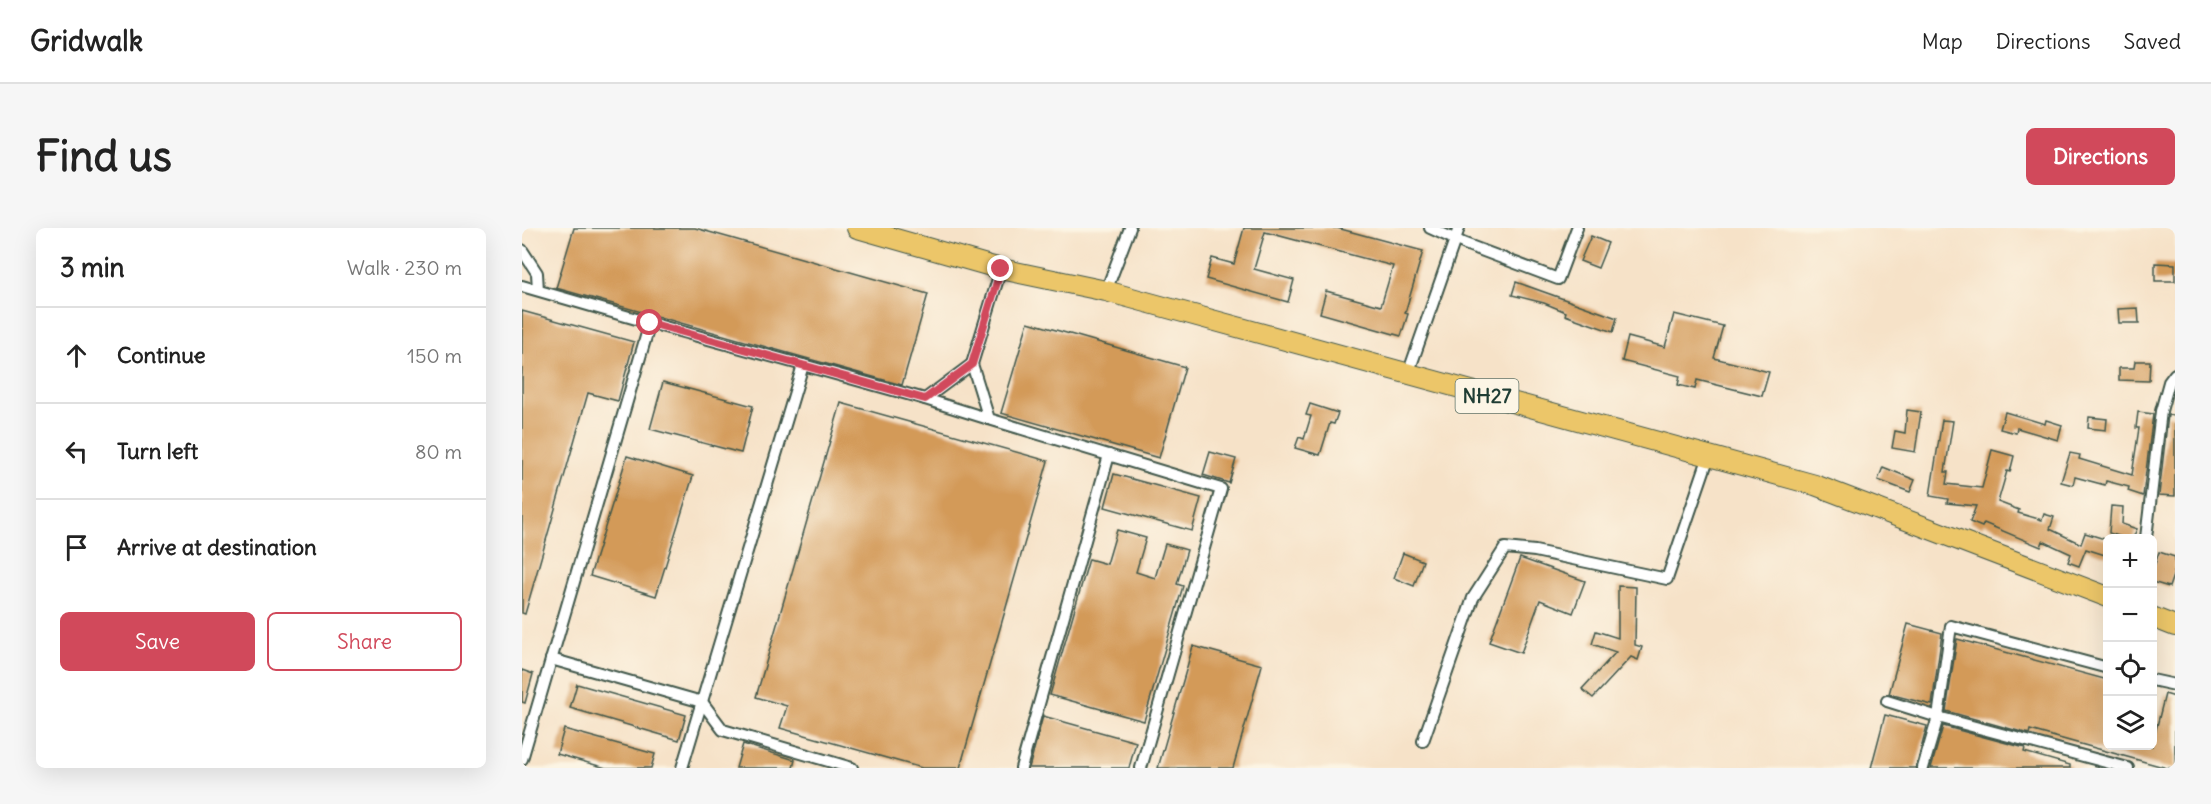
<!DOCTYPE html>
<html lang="en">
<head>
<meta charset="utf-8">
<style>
  body { margin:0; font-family:Delius,sans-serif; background:#f6f6f6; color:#222 }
  .controls { position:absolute; right:18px; bottom:18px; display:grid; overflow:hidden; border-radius:9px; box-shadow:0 6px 24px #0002 }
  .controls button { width:54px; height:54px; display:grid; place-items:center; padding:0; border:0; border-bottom:2px solid #e0e0e0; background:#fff; color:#222; font:30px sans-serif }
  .stop { position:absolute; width:18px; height:18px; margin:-14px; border:4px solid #d1495b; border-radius:50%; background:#fff }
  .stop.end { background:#d1495b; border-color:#fff; box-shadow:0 2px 6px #0008 }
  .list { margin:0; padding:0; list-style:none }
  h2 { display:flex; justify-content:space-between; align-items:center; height:78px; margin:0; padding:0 24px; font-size:26px }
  h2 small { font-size:20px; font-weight:400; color:#767676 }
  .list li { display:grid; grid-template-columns:39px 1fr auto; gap:18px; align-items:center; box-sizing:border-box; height:96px; padding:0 24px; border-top:2px solid #e0e0e0 }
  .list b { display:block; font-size:22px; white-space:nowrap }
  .list em { font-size:20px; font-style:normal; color:#767676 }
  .actions { display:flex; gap:12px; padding:18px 24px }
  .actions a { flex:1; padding:14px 0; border:2px solid #d1495b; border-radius:9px; text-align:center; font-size:21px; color:#d1495b }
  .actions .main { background:#d1495b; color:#fff }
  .icon { flex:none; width:33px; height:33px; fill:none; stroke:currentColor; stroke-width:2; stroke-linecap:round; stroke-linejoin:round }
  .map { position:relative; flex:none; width:1653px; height:540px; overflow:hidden; border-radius:9px }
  header { display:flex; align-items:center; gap:36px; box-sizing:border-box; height:84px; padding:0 30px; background:#fff; border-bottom:2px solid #e0e0e0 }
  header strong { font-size:28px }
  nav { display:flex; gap:33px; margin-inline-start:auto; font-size:21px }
  .intro { display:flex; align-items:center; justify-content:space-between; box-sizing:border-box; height:144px; padding:0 36px }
  h1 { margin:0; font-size:42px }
  .button { padding:15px 27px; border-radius:9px; background:#d1495b; color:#fff; font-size:21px; font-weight:700 }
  main { display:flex; gap:36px; padding:0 36px }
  aside { flex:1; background:#fff; border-radius:9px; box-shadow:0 6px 24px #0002 }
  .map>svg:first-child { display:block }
  .building { fill:#d39a59 }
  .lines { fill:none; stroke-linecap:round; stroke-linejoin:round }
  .street-casing { stroke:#3f564a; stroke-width:14 }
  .highway-casing { stroke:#3f564a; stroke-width:22 }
  .street { stroke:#fff; stroke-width:10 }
  .highway { stroke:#ecc669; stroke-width:20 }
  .route { stroke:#d1495b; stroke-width:8 }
  .labels { text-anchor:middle; stroke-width:4.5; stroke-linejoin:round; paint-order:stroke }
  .shield { fill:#fcf5e5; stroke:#617469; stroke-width:1.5 }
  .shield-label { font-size:20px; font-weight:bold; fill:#1f3d34 }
</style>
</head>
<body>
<header>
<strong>Gridwalk</strong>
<nav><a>Map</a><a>Directions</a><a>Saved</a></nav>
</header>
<div class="intro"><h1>Find us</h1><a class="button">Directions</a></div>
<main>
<aside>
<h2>3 min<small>Walk · 230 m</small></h2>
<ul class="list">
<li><svg class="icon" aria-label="ahead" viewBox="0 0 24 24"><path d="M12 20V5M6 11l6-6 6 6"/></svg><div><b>Continue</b></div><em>150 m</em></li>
<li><svg class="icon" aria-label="left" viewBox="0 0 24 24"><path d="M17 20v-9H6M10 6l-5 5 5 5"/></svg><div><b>Turn left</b></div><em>80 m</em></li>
<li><svg class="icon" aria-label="arrive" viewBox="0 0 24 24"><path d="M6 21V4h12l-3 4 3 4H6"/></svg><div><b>Arrive at destination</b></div></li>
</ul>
<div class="actions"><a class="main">Save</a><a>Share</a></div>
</aside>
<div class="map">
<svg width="1653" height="540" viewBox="0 0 1653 540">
  <rect width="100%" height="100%" fill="#fcf5e5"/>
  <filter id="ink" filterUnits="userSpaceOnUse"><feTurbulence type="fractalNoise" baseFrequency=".0167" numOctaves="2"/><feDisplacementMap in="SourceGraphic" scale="12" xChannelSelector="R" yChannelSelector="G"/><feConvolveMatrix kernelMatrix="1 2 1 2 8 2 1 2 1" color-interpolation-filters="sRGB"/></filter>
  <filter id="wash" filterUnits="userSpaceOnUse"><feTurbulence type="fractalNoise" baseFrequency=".008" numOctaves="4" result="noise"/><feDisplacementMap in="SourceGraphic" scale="24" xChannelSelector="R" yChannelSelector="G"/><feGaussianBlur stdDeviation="1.35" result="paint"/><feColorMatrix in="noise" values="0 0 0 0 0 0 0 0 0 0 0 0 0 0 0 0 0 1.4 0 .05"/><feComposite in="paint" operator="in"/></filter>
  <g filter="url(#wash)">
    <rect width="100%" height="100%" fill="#f6e2c8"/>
    <g id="blocks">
      <g class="building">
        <path d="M52,0H173L406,66L380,157L34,60Z"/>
        <path d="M722,0H815L901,23L883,85L886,86L879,108L798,85L804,63L859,78L871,38L743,4L732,41L772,52L766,74L684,51L690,30L712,36Z"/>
        <path d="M1069,8L1086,15L1076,40L1058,33Z"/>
        <path d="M1633,35L1653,36V53H1633Z"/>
        <path d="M994,54L1095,90L1091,104L1043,87L1044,84L1022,75L990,67Z"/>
        <path d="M1616,80L1617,95H1597L1596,81Z"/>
        <path d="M0,83L112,114L96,173L66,165L3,386L0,385Z"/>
        <path d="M1152,86L1201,98L1192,130L1247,144L1240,168L1175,152L1173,161L1156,157L1158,148L1100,133L1106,109L1143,119Z"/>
        <path d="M506,94L663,139L637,230L479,185Z"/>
        <path d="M1613,133H1628L1627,153L1597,152V140H1612Z"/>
        <path d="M141,154L231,178L219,225L128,201Z"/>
        <path d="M319,175L526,233L438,540H400L258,500L265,478L234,469Z"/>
        <path d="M788,176L816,185L812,196L808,195L798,227L773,220L777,209L782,211L789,188L784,187Z"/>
        <path d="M1385,182L1399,184L1393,224L1370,220L1373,203L1383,205Z"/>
        <path d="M1483,184L1523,196L1524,192L1540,197L1536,212L1495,200L1494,205L1478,201Z"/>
        <path d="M1616,184L1631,186L1621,268L1606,263L1607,259L1584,253L1583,257L1553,249L1551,257L1539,254L1548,225L1558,227L1557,231L1610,247L1617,200H1614Z"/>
        <path d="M1646,187L1653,188V268L1637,267Z"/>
        <path d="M1567,189L1585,191L1584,202L1566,200Z"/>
        <path d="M1420,192L1431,193L1423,244H1426L1424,256L1460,260L1470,222L1492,228L1488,244L1485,243L1476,274L1497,282L1496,285L1520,292L1522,286L1532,289L1528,301L1559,316L1563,305L1586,312V328L1564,321L1557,338L1546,334L1549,326L1521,313L1519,319L1462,295L1460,299L1448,294L1454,278L1425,275L1426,271L1408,268Z"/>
        <path d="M688,224L714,231L707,255L681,247Z"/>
        <path d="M105,228L171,248L134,368L68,348Z"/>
        <path d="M1361,239L1393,252L1388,264L1356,252Z"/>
        <path d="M592,246L679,270L670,303L583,279Z"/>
        <path d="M1589,278L1601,279L1600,296L1615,301L1611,310H1603L1587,305Z"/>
        <path d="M595,302L624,310L614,344L633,350L643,316L665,322L655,356L661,358L622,493L528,467L567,331L585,336Z"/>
        <path d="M1637,324L1653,329V342L1647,359L1630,354V335L1633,336Z"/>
        <path d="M881,325L901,333L892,358L872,350Z"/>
        <path d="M998,330L1063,353L1051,385L1018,372L999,425L967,414Z"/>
        <path d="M1096,358L1114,359L1113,417L1120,419L1116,432L1109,429L1071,470L1060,461L1094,424L1070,416L1074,403L1096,410Z"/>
        <path d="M1386,396L1420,405L1410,477L1367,466Z"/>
        <path d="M1435,411L1586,452V518H1630L1643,466L1653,469V540H1645L1508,502L1507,506L1424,483Z"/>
        <path d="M671,418L740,437L711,540H636Z"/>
        <path d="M0,442L11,446L3,475L0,474Z"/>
        <path d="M55,456L164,487L157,512L48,480Z"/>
        <path d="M1363,487L1405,498L1394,540H1349Z"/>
        <path d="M521,488L614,514L607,540H507Z"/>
        <path d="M1421,498L1503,520L1502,524L1548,537V540H1409Z"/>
        <path d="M42,501L133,526L129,540H84L35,526Z"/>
        <path d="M221,516L273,532L271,540H214Z"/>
      </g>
    </g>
  </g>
  <g filter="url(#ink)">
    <use href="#blocks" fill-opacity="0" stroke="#3f564a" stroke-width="1.5"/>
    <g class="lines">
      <g class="street-casing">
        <g id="street">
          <path d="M908,0L943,16L1036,51L1055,0"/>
          <path d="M0,22L15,45L16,62"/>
          <path d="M479,41L450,136L467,191L699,261L619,540"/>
          <path d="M0,58L128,95"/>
          <path d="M584,63L608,0"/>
          <path d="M886,146L937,0"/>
          <path d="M403,171L467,191"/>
          <path d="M1624,310L1639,183L1647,154L1653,146"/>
          <path d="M29,431L180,474L201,502L330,540"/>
          <path d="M1630,452L1653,457"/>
          <path d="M1365,473L1416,489L1429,398L1586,440"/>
          <path d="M901,513L951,370L983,320L1013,323L1145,351L1187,228"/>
          <path d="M0,531L128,95L281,137"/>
          <path d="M160,540L281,137L403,171L450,136"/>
          <path d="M499,540L587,227"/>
          <path d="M1401,540L1416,489L1606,540"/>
        </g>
      </g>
      <g class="highway-casing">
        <g id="highway">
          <path d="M335,0L479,41L584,63L1293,257L1586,369"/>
          <path d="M1630,389L1653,398"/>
        </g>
      </g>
      <use href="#street" class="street"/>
      <use href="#highway" class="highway"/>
    </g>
  </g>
  <g class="lines" filter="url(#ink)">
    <path class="route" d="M128,95L403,171L450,136L479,41"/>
  </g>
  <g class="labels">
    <rect class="shield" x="933.5" y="151" width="63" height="34" rx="4.5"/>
    <g class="shield-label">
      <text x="965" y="175">NH27</text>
    </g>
  </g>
</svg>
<div class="controls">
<button>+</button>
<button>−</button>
<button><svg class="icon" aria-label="locate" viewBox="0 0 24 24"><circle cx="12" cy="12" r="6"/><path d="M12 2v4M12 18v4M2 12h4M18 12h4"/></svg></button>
<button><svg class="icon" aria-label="layers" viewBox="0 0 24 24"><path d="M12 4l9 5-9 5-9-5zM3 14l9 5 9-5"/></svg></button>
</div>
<div class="stop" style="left:128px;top:95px"></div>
<div class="stop end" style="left:479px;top:41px"></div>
</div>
</main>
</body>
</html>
